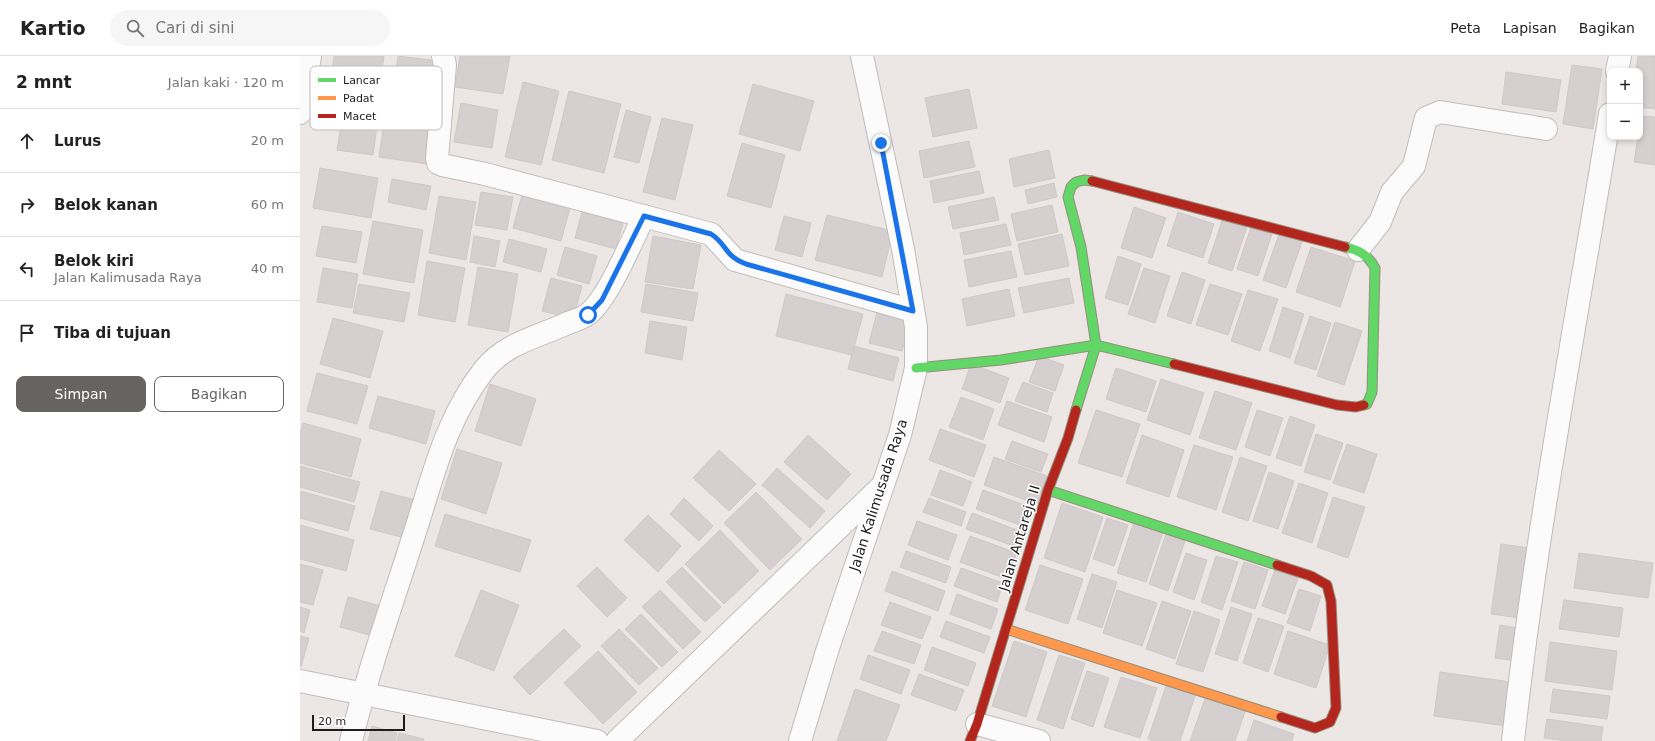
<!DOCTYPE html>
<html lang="id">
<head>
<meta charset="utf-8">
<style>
  body { margin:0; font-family:"DejaVu Sans",sans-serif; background:#f6f6f6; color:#222 }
  .controls { position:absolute; right:12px; top:12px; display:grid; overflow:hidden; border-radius:8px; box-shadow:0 2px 6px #0003 }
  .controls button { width:36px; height:36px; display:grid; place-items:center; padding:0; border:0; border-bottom:1px solid #e0e0e0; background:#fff; color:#222; font:20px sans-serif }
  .scale { position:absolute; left:12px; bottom:10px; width:93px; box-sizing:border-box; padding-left:4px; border:2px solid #1d1d1d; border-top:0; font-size:11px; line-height:14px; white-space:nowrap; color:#1d1d1d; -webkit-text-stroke:3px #fff; paint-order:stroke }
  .stop { position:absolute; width:12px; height:12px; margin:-9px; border:3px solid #1a73e8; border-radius:50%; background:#fff }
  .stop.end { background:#1a73e8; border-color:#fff; box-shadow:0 1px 4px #0008 }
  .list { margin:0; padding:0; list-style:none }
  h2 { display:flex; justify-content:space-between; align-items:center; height:52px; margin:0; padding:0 16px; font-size:17px }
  h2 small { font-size:13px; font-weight:400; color:#767676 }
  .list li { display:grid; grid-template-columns:26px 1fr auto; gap:12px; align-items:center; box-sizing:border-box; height:64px; padding:0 16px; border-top:1px solid #e0e0e0 }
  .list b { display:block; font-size:15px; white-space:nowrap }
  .list p { margin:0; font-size:13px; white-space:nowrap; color:#767676 }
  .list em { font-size:13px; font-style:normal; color:#767676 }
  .actions { display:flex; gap:8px; padding:12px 16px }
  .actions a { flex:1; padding:9px 0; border:1px solid #656463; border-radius:8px; text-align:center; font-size:14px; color:#656463 }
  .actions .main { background:#656463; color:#fff }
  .icon { flex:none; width:22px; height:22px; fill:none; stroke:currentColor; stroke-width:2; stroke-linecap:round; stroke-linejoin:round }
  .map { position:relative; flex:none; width:1355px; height:685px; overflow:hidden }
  header { display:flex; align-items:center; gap:24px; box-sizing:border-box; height:56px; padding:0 20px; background:#fff; border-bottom:1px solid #e0e0e0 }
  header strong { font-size:19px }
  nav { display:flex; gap:22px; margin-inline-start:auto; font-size:14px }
  .search { width:280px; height:36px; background:#f6f6f6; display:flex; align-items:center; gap:10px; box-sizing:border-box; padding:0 14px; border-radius:22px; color:#767676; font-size:15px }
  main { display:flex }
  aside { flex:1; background:#fff }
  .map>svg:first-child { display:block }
  .building { fill:#d5cfcf; stroke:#cfc8c6 }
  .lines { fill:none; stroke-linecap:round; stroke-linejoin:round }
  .street-casing { stroke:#bfbdbc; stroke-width:24 }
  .fast-casing { stroke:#978e7c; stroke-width:11 }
  .slow-casing { stroke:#978e7c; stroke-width:11 }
  .jam-casing { stroke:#978e7c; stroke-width:11 }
  .street { stroke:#fcfbfb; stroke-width:22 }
  .fast { stroke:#63d668; stroke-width:9 }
  .slow { stroke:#ff974d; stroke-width:9 }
  .jam { stroke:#b3261e; stroke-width:9 }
  .route { stroke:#1a73e8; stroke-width:5 }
  .labels { text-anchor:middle; stroke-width:3; stroke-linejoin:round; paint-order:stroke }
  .street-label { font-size:14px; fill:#1d1d1d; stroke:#fff }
  .key { fill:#fff; stroke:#bbb; stroke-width:1 }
  .key-label { font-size:11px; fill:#1d1d1d }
</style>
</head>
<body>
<header>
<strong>Kartio</strong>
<div class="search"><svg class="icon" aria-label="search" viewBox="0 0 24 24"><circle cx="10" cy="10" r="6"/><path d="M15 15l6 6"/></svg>Cari di sini</div>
<nav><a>Peta</a><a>Lapisan</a><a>Bagikan</a></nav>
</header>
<main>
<aside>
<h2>2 mnt<small>Jalan kaki · 120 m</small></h2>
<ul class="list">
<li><svg class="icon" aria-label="ahead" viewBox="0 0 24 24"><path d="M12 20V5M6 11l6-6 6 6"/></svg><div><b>Lurus</b></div><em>20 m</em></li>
<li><svg class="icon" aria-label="right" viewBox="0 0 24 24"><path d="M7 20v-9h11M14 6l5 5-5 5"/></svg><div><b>Belok kanan</b></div><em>60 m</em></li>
<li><svg class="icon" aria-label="left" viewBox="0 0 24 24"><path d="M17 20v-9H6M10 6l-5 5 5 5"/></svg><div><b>Belok kiri</b><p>Jalan Kalimusada Raya</p></div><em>40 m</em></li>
<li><svg class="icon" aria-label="arrive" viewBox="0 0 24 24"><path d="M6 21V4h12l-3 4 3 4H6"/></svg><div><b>Tiba di tujuan</b></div></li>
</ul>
<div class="actions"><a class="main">Simpan</a><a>Bagikan</a></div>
</aside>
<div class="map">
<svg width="1355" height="685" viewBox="0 0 1355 685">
  <rect width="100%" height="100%" fill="#ece7e5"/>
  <g class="building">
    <path d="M34,0H84L79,37L30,30Z"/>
    <path d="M98,0L139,5L134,42L93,37Z"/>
    <path d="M160,0H210L203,38L155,31Z"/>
    <path d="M1338,0H1355V53L1340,51V15H1336Z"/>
    <path d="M1272,9L1302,13L1293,73L1263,68Z"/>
    <path d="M1206,16L1261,24L1256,56L1202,48Z"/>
    <path d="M223,26L259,35L241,109L205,101Z"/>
    <path d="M453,28L514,45L500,95L439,78Z"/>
    <path d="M669,33L677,72L633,81L625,42Z"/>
    <path d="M269,35L321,48L304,117L252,104Z"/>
    <path d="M46,36L81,41L73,99L37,94Z"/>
    <path d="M87,45L135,52L127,108L79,101Z"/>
    <path d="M161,47L198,54L192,92L154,86Z"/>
    <path d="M326,54L351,61L339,107L314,101Z"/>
    <path d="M1340,60L1355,61V109L1334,106L1338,81H1340Z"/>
    <path d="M362,62L393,69L375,144L343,136Z"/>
    <path d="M669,85L675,111L624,122L619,95Z"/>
    <path d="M442,87L485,99L471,152L427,140Z"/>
    <path d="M749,94L755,122L714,131L709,103Z"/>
    <path d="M20,112L78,122L71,162L13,152Z"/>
    <path d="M679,115L684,137L634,147L630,125Z"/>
    <path d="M92,123L131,130L126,154L88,146Z"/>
    <path d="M754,127L757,141L728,148L725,134Z"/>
    <path d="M181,136L213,141L207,174L175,169Z"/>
    <path d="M222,139L270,152L261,185L213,172Z"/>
    <path d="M139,140L176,146L166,204L129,197Z"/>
    <path d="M694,141L699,164L653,173L648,151Z"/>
    <path d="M752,149L758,176L717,185L711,158Z"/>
    <path d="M834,151L866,162L852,202L821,192Z"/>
    <path d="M282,156L323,167L316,193L275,182Z"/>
    <path d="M878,156L914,168L903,202L867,190Z"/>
    <path d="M527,159L593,175L582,221L515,204Z"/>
    <path d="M484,160L511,167L502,201L475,194Z"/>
    <path d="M923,162L947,171L932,215L908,207Z"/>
    <path d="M73,165L123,174L114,227L63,218Z"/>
    <path d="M706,168L711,189L664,199L660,177Z"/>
    <path d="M22,170L62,176L56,207L16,200Z"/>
    <path d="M951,171L972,178L958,220L937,213Z"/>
    <path d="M980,175L1003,183L986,232L963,224Z"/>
    <path d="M762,178L769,210L725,219L718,188Z"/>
    <path d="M174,180L200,185L195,211L170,206Z"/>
    <path d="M353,180L401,189L393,233L345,226Z"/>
    <path d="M209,183L247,193L241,216L203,206Z"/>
    <path d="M265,191L297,200L289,228L257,219Z"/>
    <path d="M1011,191L1055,205L1040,251L996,236Z"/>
    <path d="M711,195L717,221L669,231L664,204Z"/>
    <path d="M818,200L841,208L828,249L805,242Z"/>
    <path d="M127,205L165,212L155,266L118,259Z"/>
    <path d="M178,211L218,218L208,276L168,269Z"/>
    <path d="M23,212L58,218L52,252L17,246Z"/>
    <path d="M844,212L870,220L855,267L828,258Z"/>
    <path d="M882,216L905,224L891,268L867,260Z"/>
    <path d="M251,222L282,230L273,263L242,255Z"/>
    <path d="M769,222L774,247L724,257L718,232Z"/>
    <path d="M59,228L110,237L104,266L53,257Z"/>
    <path d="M346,228L398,237L393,265L341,256Z"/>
    <path d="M910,228L942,238L928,279L896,269Z"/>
    <path d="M709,233L715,260L667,270L662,243Z"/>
    <path d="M948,234L978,243L960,295L931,285Z"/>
    <path d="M486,238L563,258L552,299L476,280Z"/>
    <path d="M983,251L1004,258L990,302L969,295Z"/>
    <path d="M578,252L611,260L602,295L569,287Z"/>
    <path d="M1010,260L1031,267L1016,314L994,307Z"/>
    <path d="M33,262L83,275L70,322L20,308Z"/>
    <path d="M350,265L387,271L382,304L345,297Z"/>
    <path d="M1035,266L1062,275L1044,329L1017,320Z"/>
    <path d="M554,290L599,302L593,325L548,313Z"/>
    <path d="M739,300L764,309L755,335L729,326Z"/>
    <path d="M671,308L709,322L700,347L662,333Z"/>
    <path d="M816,312L856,325L846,356L806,343Z"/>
    <path d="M17,317L68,330L57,368L7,355Z"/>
    <path d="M861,323L904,337L890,379L847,364Z"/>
    <path d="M723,326L753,337L747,356L715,345Z"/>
    <path d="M190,328L236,343L221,390L175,375Z"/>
    <path d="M915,335L952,347L936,394L899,382Z"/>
    <path d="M78,340L135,355L126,388L69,372Z"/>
    <path d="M661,341L694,353L683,384L649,371Z"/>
    <path d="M707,345L752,361L744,386L698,369Z"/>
    <path d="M796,354L840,368L822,421L778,407Z"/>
    <path d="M957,354L983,362L970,400L945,391Z"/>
    <path d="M990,360L1015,369L1001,410L976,402Z"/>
    <path d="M3,367L61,383L51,421L0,407V378Z"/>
    <path d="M640,373L686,389L674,421L629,404Z"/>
    <path d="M1016,378L1043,387L1030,424L1004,416Z"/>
    <path d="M508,379L551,418L527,444L484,406Z"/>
    <path d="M842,379L884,394L869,441L826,427Z"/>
    <path d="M712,385L748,398L741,416L705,403Z"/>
    <path d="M1047,388L1077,398L1064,437L1033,427Z"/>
    <path d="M894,389L933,401L916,454L877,441Z"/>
    <path d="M157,393L202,407L186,458L141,443Z"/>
    <path d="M419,394L456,428L429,455L393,422Z"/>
    <path d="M694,401L747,420L737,448L684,429Z"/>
    <path d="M940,401L967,410L948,465L922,456Z"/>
    <path d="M0,410L60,426L54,446L0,431Z"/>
    <path d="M477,412L525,455L510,472L462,429Z"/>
    <path d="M640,414L672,426L663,450L631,439Z"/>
    <path d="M969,416L994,425L978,473L953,465Z"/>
    <path d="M999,427L1028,437L1012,487L982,477Z"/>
    <path d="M683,434L730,451L723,470L676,453Z"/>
    <path d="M0,435L55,450L48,475L0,462Z"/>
    <path d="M81,435L115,444L105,482L70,473Z"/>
    <path d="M456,436L502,483L470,514L424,467Z"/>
    <path d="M1033,441L1065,451L1048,502L1017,491Z"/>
    <path d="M384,442L413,470L399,485L370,458Z"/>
    <path d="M629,442L666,456L661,470L623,456Z"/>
    <path d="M762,447L803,461L785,516L744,502Z"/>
    <path d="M672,457L725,477L719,492L666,473Z"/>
    <path d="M145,458L231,484L220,516L135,490Z"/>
    <path d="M348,459L381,490L358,516L324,484Z"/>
    <path d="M807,462L828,469L814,510L793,503Z"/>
    <path d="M617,465L657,479L648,504L608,489Z"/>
    <path d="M834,466L863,476L846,526L817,517Z"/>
    <path d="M0,469L54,484L46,515L0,503Z"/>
    <path d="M420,474L459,515L424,548L385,508Z"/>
    <path d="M866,478L885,485L868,535L849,528Z"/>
    <path d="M670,480L717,497L707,523L660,506Z"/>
    <path d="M1201,488L1236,493L1227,563L1191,558Z"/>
    <path d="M606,495L651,511L646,527L600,511Z"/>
    <path d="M886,497L907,504L894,544L873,536Z"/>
    <path d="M1279,497L1353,507L1348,542L1274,532Z"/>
    <path d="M916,500L938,506L922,554L901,546Z"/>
    <path d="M944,506L968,514L955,553L931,545Z"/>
    <path d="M0,508L23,514L13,549L0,546Z"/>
    <path d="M740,509L783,523L768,568L725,554Z"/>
    <path d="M297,511L327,542L307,561L277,530Z"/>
    <path d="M382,511L421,551L405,566L366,526Z"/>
    <path d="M661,512L703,527L697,546L654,530Z"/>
    <path d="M975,513L998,522L985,558L962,550Z"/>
    <path d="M592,515L645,535L638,555L585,535Z"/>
    <path d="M792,518L817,526L802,572L777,563Z"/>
    <path d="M999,533L1021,540L1010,575L987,567Z"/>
    <path d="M181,534L219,549L194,615L155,600Z"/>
    <path d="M360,534L401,576L383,593L342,551Z"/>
    <path d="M817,534L857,547L842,590L803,577Z"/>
    <path d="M657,538L698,553L691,573L650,558Z"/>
    <path d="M48,541L81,550L73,580L40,571Z"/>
    <path d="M1264,544L1323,552L1319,581L1259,573Z"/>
    <path d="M862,545L891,555L875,603L846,593Z"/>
    <path d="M590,546L631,561L622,583L581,569Z"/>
    <path d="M0,551L10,554L4,577L0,575Z"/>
    <path d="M931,551L952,558L937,605L915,598Z"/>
    <path d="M894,555L920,564L903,616L876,608Z"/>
    <path d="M341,558L378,596L362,611L325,573Z"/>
    <path d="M958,562L984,570L968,616L943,607Z"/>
    <path d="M646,565L690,581L684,597L640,581Z"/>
    <path d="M1200,569L1224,573L1219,605L1195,602Z"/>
    <path d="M264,573L281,590L230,639L213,621Z"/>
    <path d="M319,573L358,612L339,629L301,590Z"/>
    <path d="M582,575L621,589L614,608L574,595Z"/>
    <path d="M988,575L1030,589L1016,632L974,618Z"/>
    <path d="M0,580L9,582L1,611H0Z"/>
    <path d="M714,585L747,596L726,661L692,650Z"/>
    <path d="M1250,586L1317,595L1312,634L1245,625Z"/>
    <path d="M632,591L676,607L668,630L624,614Z"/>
    <path d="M298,595L337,636L303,668L264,627Z"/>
    <path d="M568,599L610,614L601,638L560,623Z"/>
    <path d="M759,599L785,607L763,673L737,664Z"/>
    <path d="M787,615L809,622L793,671L771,663Z"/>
    <path d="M1140,616L1211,626L1206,670L1134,660Z"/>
    <path d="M619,618L664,634L656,655L611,639Z"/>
    <path d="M821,621L857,632L840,682L804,671Z"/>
    <path d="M867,627L896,637L880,685H853L848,683Z"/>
    <path d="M555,633L600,649L586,685H537Z"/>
    <path d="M1253,633L1310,640L1307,663L1250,656Z"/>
    <path d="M906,640L946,653L935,685H890Z"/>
    <path d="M1247,663L1303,671L1301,685H1266L1244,682Z"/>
    <path d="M954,664L994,678L992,685H947Z"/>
    <path d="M72,670L97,677L95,685H68Z"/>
    <path d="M99,677L124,683V685H97Z"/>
  </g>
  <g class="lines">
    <g class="street-casing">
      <g id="street">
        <path d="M143,0L145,9L137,102L138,107L142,109L185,118L411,178L435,204L613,255"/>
        <path d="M1317,15L1320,0"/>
        <path d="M0,57L10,0"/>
        <path d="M1058,194L1080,166L1092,136L1114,110L1126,62L1140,56L1246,73"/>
        <path d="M0,625L297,685"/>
        <path d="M677,668L739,685"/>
        <path d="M51,685C68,615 92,548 114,479C133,421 145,364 184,314C205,287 238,281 268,267C274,265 283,262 288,258C308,243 332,184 344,160"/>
        <path d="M317,685L580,432"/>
        <path d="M500,685L528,592L600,379L616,312V271L603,193L562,0"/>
        <path d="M1213,685C1236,475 1276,267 1310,58"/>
      </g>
    </g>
    <g class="fast-casing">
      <g id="fast">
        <path d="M1045,191C1059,194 1068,199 1075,212L1072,336L1067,348L1064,349"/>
        <path d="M616,312L701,304L796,289L874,308"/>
        <path d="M776,354L796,289L781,191L768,141L771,131L776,126L784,124L792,125"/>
        <path d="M748,434L977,509"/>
      </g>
    </g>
    <g class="slow-casing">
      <path id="slow" d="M706,573L981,661"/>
    </g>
    <g class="jam-casing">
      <g id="jam">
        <path d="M792,125L1045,191"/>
        <path d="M874,308L1037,349L1056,351L1064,349"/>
        <path d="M977,509L1011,520L1027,529L1031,545L1036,652L1030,666L1015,672L981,661"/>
        <path d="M670,685L677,668L748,434L768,382L776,354"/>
      </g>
    </g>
    <use href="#street" class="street"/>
    <use href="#fast" class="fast"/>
    <use href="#slow" class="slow"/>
    <use href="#jam" class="jam"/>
  </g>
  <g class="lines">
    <path class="route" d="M288,259L302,244L344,160L411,178C427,188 424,200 446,208L613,255L581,87"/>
  </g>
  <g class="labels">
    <g class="street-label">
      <text transform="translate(578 439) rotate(-72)" y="5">Jalan Kalimusada Raya</text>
      <text transform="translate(719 482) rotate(-73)" y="5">Jalan Antareja II</text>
    </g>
  </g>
  <rect x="10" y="10" width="132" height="64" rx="6" class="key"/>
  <rect x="18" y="22" width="18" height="4" fill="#63d668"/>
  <rect x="18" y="40" width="18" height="4" fill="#ff974d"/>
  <rect x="18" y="58" width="18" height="4" fill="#b3261e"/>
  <g class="key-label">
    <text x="43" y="28">Lancar</text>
    <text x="43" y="46">Padat</text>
    <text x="43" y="64">Macet</text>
  </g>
</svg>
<div class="controls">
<button>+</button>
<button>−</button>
</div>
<div class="scale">20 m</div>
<div class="stop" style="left:288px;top:259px"></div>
<div class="stop end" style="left:581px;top:87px"></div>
</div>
</main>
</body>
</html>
